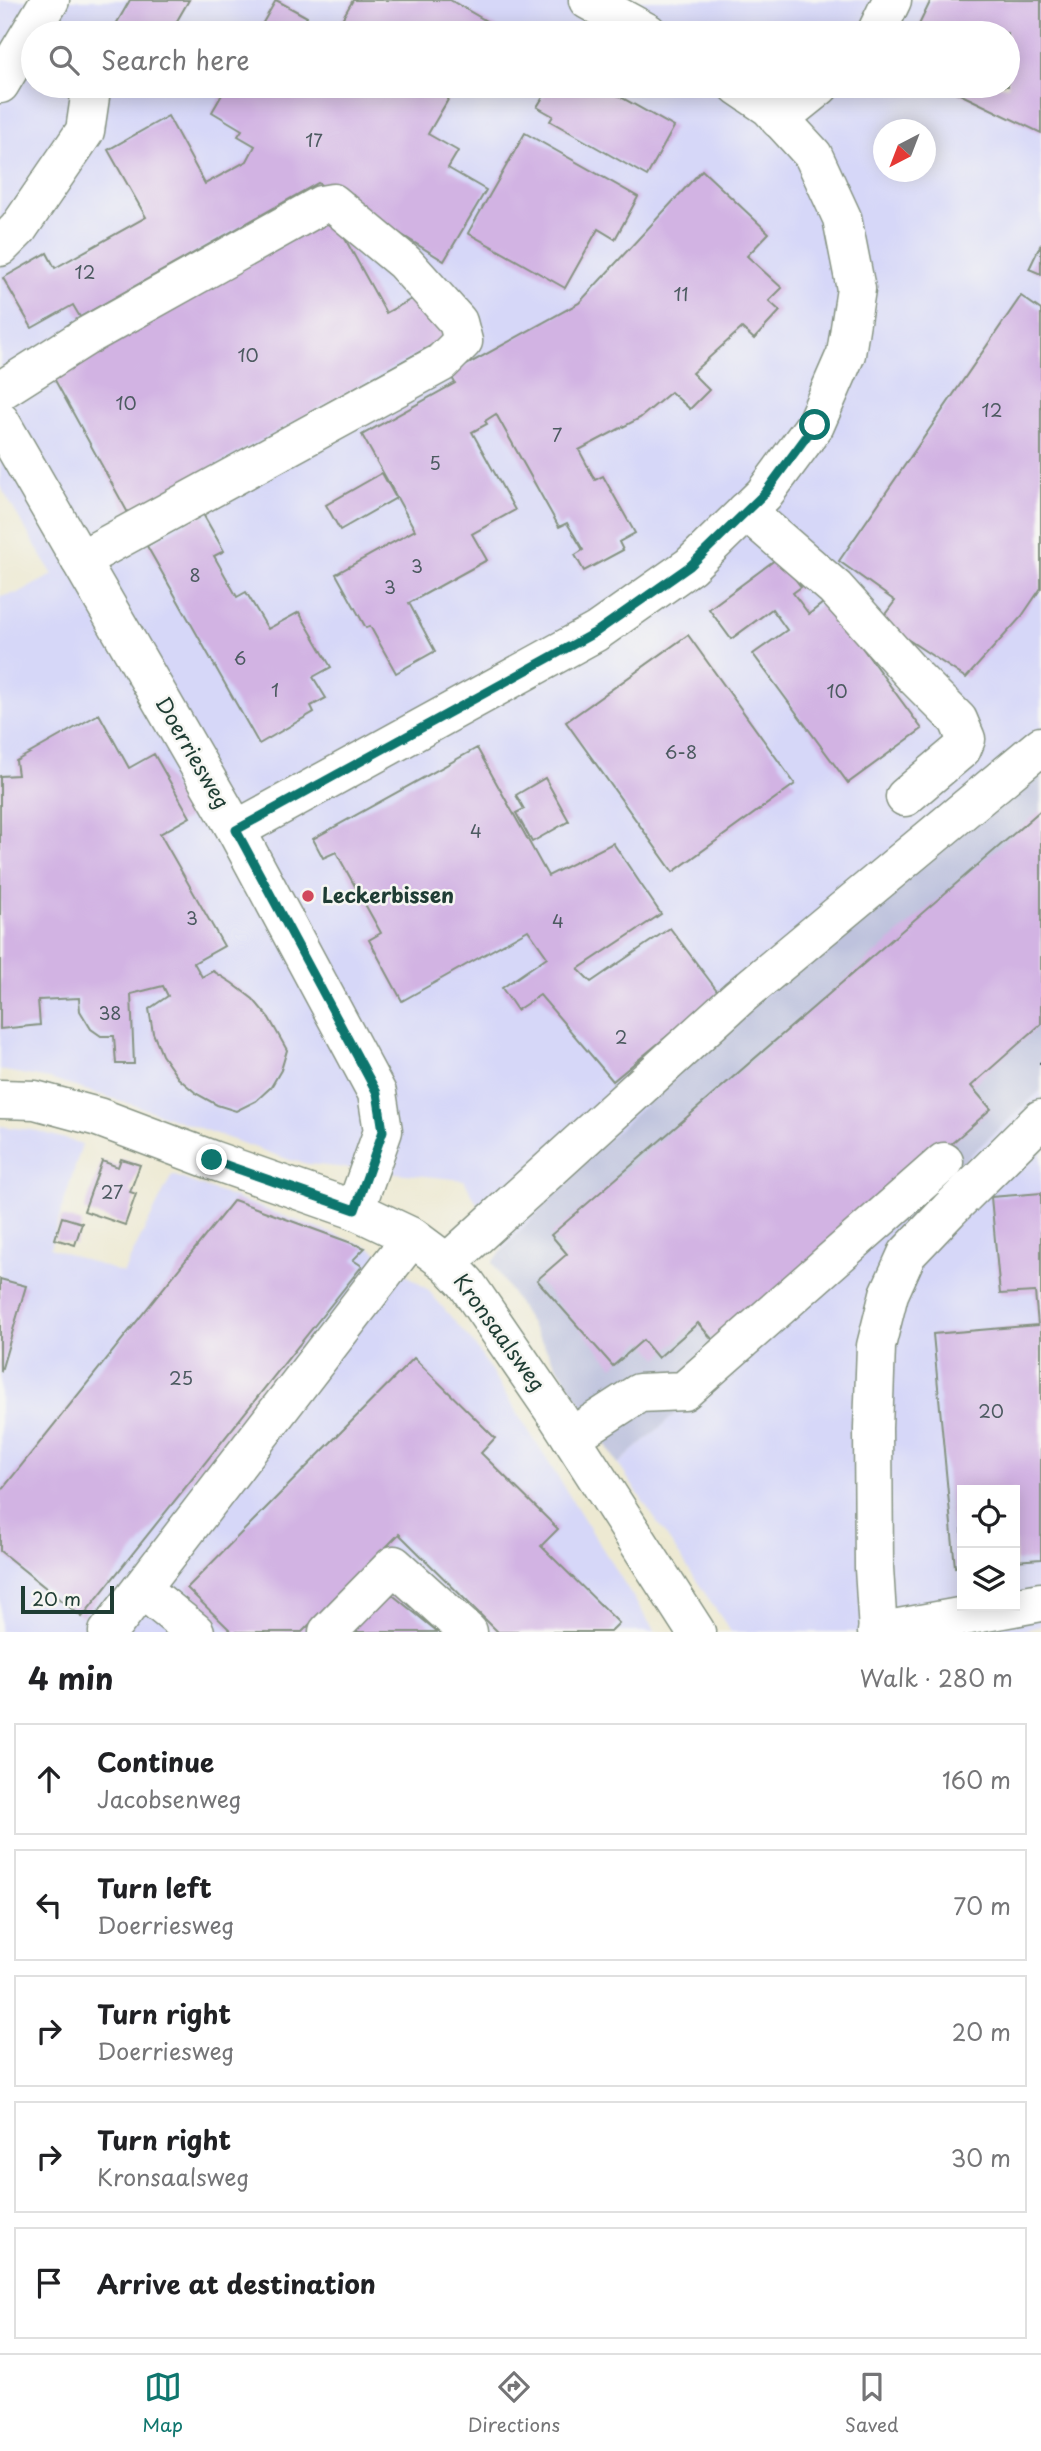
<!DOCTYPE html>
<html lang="en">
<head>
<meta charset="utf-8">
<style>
  body { margin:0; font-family:"Playpen Sans",sans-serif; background:#f2f2f2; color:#202124 }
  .controls { position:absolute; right:21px; bottom:21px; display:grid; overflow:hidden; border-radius:0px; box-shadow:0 4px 18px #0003 }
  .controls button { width:63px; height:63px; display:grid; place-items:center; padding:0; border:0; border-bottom:2px solid #e0e0e0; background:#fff; color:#202124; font:35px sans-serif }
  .compass { position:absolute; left:873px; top:119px; width:63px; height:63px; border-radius:50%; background:#fff; box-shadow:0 4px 18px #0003; rotate:222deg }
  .scale { position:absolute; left:21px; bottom:18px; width:93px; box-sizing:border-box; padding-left:7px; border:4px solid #1f3d34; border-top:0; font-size:19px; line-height:24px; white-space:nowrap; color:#1f3d34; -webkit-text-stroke:5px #f6f6f2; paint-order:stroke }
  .stop { position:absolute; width:21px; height:21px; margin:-16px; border:5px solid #0f766e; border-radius:50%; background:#fff }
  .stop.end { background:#0f766e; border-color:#fff; box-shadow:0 2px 7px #0008 }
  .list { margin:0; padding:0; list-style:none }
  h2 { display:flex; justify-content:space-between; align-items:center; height:91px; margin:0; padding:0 28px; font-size:30px }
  h2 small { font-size:23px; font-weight:400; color:#757577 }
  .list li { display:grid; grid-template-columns:46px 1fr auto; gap:21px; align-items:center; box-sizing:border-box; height:112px; margin:0 14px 14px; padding:0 14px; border:2px solid #e0e0e0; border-radius:0px }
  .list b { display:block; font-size:26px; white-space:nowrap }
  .list p { margin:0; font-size:23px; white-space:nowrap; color:#757577 }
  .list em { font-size:23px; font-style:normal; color:#757577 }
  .icon { flex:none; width:38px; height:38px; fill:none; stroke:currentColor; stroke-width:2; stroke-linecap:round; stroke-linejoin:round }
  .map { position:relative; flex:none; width:1041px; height:1632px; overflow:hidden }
  .search { position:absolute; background:#fff; box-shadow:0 4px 18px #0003; left:21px; right:21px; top:21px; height:77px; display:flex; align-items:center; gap:18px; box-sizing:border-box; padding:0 24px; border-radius:38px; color:#757577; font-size:26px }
  .sheet { height:721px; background:#fff }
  nav { display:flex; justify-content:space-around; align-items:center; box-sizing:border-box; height:98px; border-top:2px solid #e0e0e0; background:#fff; font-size:19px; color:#757577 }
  nav a { display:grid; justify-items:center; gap:4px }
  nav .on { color:#0f766e }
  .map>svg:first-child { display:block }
  .built { fill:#d6d7f8; fill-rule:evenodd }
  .railway { fill:#bec2dd }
  .building { fill:#d2b3e3 }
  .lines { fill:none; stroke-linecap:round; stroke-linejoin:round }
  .minor-casing { stroke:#869383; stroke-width:41 }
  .minor { stroke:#fff; stroke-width:38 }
  .tram { stroke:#1f3d34; stroke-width:2 }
  .route { stroke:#0f766e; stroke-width:9 }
  .poi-dot { fill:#d1495b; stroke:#f6f6f2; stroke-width:2.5 }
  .labels { text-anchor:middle; stroke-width:5; stroke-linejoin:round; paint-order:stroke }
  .number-label { font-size:18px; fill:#4c5a60 }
  .street-label { font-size:21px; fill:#1f3d34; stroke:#f6f6f2 }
  .poi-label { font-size:21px; font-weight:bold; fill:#1f3d34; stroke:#f6f6f2; text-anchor:start }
</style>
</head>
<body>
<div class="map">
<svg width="1041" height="1632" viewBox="0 0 1041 1632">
  <rect width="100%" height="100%" fill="#f6f6f2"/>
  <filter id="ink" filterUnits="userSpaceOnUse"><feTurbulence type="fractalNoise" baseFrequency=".0143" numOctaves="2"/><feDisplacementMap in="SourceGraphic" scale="14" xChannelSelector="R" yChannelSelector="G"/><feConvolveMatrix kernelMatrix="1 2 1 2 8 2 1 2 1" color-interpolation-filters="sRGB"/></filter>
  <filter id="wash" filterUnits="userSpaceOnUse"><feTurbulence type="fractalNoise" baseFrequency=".00686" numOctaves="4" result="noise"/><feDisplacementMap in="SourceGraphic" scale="28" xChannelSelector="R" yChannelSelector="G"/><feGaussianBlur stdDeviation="1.57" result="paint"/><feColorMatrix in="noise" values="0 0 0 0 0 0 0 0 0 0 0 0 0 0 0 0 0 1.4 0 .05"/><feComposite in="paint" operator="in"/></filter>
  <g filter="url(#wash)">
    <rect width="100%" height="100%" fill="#ede9d2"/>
    <g class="built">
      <path d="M0,0H1041V768L588,1158L503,1250L464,1180L308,1164L290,1160L137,1106L49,1079L0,1070V596L18,593L53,575L0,486ZM33,33H1008V86H33ZM884,130H926V172H884Z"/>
      <path d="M1041,1090V1626L1014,1632H731L618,1464L952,1172ZM962,1490H1015V1606H962Z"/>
      <path d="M0,1126L38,1131L82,1144L50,1248L123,1273L172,1175L369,1247L428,1290L474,1344L655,1632H0Z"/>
    </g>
    <path class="railway" d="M1041,768V1090L952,1172L618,1464L492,1262L588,1158L751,1007Z"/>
    <g id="blocks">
      <g class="building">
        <path d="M130,0H189L170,33H111Z"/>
        <path d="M276,0L307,17L298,33H257Z"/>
        <path d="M353,0H450L507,33H334Z"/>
        <path d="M931,0H1041V133L943,86H1008V33H915Z"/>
        <path d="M227,86H456L428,134L458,151L448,168L486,190L444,261L318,183L80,317L73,305L32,328L3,278L47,253L55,268L146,217L108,150L168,116L205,184L247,161L255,146L238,136L242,130L212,112Z"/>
        <path d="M550,86H601L674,127L647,176L550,121L553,116L537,107Z"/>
        <path d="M525,133L638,197L615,239L598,229L565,288L468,233Z"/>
        <path d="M702,170L769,233L747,256L782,288L769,301L780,311L754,339L742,328L692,373L709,390L690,409L671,392L640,418L579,450L595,480L603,476L635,533L619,542L623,550L584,571L575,555L583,550L567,523L559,527L496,414L485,421L487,424L472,432L515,510L472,534L487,560L409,603L435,651L396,673L370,626L366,628L336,574L415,530L362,435L455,383L450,374L579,303Z"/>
        <path d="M333,217L386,313L421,294L445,338L128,513L51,373Z"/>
        <path d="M1041,244V274L1029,269Z"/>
        <path d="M1021,296L1041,310V588L1022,616L966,678L880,621L895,601L839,561Z"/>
        <path d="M382,473L396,498L340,530L326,505Z"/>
        <path d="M203,514L224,551L214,556L237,597L246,592L268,629L299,612L331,667L313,677L326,698L311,706L314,712L259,744L147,546Z"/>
        <path d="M779,557L801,587L793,593L809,614L827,600L922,729L848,783L753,654L787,630L772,609L731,639L709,609Z"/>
        <path d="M688,635L795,784L673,872L566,722Z"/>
        <path d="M99,714L129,768L154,754L190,817L160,834L224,946L194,963L202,977L213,971L232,983L253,999L269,1018L287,1050L281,1070L271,1087L256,1101L236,1111L217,1105L197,1094L178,1078L162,1055L153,1033L149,1009L168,996L163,986L131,994L134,1064H116L114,1036H101L91,1029L80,1011L79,998L38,1000L40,1025L0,1029V776L18,775L16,761Z"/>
        <path d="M477,748L548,876L613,843L661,914L578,969L591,982L670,928L719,993L613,1081L540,995L517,1010L502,988L547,957L528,930L402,1001L369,940L381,933L336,852L323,858L313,839Z"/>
        <path d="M545,778L569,821L532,842L516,813L524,809L516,795Z"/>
        <path d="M1041,810V1024L971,1086L991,1109L719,1347L698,1323L658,1358L643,1340L613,1366L537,1280L567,1254L551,1235Z"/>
        <path d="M121,1159L140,1165L130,1192L136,1194L125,1225L84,1211L102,1161L118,1167Z"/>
        <path d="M1041,1193V1559L1015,1561V1490H962V1566L955,1567L933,1334L1038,1325L1035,1292L1000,1294L991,1197Z"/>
        <path d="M234,1200L365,1248L353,1260L362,1266L82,1617L0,1551V1492Z"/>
        <path d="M62,1217L82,1223L75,1245L55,1239Z"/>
        <path d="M0,1279L26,1286L1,1371L0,1370Z"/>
        <path d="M414,1358L495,1438L481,1453L558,1529L541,1546L619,1623L610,1632H498L399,1534L302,1632H232L187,1588Z"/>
        <path d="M384,1588L438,1632H345Z"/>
      </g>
    </g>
  </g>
  <g filter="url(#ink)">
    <use href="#blocks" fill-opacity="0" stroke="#869383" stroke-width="2"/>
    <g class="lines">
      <g class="minor-casing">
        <g id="minor">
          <path d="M588,0L648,33"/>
          <path d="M876,33L892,0"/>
          <path d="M0,84L50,0"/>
          <path d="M779,119L820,86"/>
          <path d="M0,247L18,229L85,131L90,97L86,86"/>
          <path d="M0,391L85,337L321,205L333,203L404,262L458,322L463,341L441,363L80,560"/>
          <path d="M0,421L236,830L377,1093L383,1131L355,1210"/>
          <path d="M746,511L835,588L915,677L958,720L966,739L962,749L905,797"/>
          <path d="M236,830L596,632L690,566L764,494L815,425L846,354L856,289L842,218L813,155L769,107L738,86"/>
          <path d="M0,1099L35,1100L98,1117L212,1160L355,1210L412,1237L447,1263L466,1283L558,1417L696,1632"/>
          <path d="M447,1263L739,997L1041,746"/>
          <path d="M571,1437L639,1393L684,1391L944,1162"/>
          <path d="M142,1589L195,1632"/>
          <path d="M108,1632L412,1237"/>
          <path d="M328,1632L394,1565L468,1632"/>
          <path d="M877,1632L1041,1602"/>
          <path d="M878,1632L874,1568L873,1428L876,1346L889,1294L907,1254L949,1210L1041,1119"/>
        </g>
      </g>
      <use href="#minor" class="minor"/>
      <path class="tram" d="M1040,1063L1041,1062"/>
    </g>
  </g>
  <g class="lines" filter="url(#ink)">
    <path class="route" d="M212,1160L355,1210L383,1131L377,1093L236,830L596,632L690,566L764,494L815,425"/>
  </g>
  <circle class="poi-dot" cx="308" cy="896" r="7"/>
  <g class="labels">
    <g class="number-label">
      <text x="314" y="147">17</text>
      <text x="85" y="279">12</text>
      <text x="681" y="301">11</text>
      <text x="248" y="362">10</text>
      <text x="126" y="410">10</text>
      <text x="992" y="417">12</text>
      <text x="557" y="442">7</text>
      <text x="435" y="470">5</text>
      <text x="417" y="573">3</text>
      <text x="195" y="582">8</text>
      <text x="390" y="594">3</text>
      <text x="240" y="665">6</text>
      <text x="275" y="697">1</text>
      <text x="837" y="698">10</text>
      <text x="681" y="759">6-8</text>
      <text x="476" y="838">4</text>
      <text x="192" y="925">3</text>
      <text x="558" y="928">4</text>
      <text x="110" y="1020">38</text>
      <text x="621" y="1044">2</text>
      <text x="112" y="1199">27</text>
      <text x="181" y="1385">25</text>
      <text x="991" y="1418">20</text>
    </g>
    <g class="street-label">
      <text transform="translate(192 753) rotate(60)" y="7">Doerriesweg</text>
      <text transform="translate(499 1333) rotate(54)" y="7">Kronsaalsweg</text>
    </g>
    <g class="poi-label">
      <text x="322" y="903">Leckerbissen</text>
    </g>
  </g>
</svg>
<div class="controls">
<button><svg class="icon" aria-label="locate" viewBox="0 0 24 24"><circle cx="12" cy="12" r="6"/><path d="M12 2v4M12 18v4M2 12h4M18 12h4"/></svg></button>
<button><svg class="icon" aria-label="layers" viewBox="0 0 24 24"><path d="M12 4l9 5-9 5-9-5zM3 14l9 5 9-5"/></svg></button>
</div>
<svg class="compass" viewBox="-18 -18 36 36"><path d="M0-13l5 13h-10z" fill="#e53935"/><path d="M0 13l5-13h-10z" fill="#757577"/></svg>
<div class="scale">20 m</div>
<div class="stop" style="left:815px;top:425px"></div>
<div class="stop end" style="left:212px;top:1160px"></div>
<div class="search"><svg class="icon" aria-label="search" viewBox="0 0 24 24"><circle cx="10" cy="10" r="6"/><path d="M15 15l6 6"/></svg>Search here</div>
</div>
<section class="sheet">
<h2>4 min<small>Walk · 280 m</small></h2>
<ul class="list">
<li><svg class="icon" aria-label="ahead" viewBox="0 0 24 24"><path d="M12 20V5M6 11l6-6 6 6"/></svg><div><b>Continue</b><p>Jacobsenweg</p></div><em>160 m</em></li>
<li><svg class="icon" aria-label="left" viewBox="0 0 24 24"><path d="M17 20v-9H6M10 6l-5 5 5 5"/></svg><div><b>Turn left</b><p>Doerriesweg</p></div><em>70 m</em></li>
<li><svg class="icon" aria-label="right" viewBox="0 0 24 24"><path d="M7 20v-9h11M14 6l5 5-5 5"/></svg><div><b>Turn right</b><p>Doerriesweg</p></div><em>20 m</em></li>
<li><svg class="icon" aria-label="right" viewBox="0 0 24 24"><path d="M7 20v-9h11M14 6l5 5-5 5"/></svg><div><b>Turn right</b><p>Kronsaalsweg</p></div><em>30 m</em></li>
<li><svg class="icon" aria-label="arrive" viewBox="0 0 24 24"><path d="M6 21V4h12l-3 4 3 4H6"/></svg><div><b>Arrive at destination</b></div></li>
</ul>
</section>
<nav>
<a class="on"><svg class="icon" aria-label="map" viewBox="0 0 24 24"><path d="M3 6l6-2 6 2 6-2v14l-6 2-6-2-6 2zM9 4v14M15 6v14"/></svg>Map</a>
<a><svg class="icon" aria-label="directions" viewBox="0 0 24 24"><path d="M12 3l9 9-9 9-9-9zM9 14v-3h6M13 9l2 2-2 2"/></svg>Directions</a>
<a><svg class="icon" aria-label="saved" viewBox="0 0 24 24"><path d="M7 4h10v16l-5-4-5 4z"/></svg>Saved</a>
</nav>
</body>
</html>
